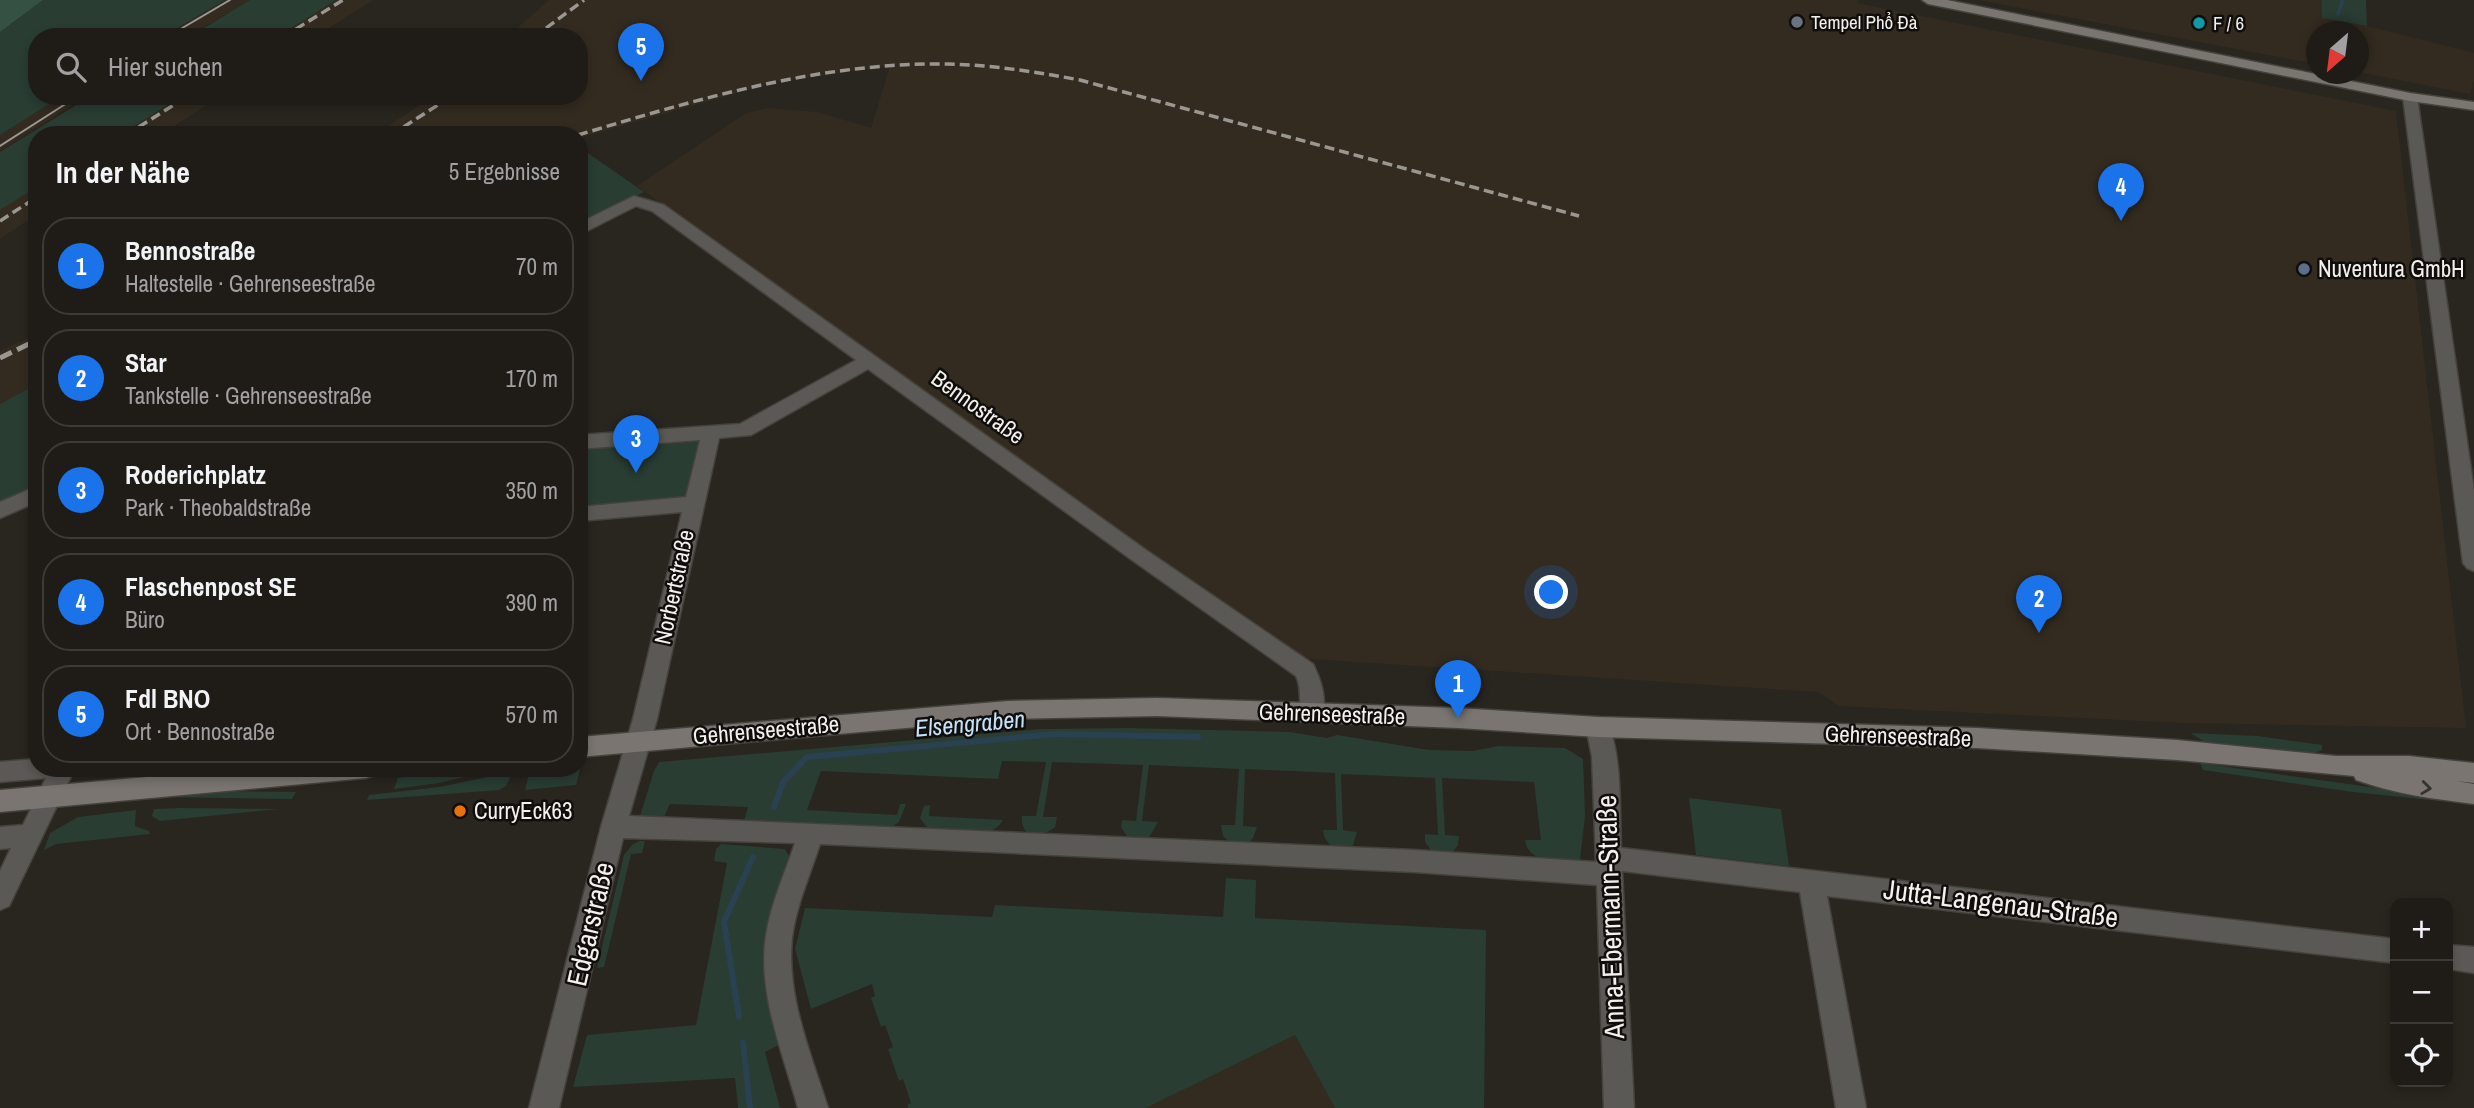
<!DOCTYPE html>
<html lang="de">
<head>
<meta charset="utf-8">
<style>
  body { margin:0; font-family:"Archivo Narrow",sans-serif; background:#2c2924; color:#f1f3f6 }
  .controls { position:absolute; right:21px; bottom:21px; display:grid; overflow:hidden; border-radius:14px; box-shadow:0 4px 10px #0003 }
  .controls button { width:63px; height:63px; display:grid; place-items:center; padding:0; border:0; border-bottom:2px solid #3c3a36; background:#1f1c17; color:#f1f3f6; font:35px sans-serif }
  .compass { position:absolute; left:2306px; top:21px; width:63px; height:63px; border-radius:50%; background:#1f1c17; box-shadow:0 4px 10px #0003; rotate:208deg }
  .you { position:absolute; left:1552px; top:593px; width:24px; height:24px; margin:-18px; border:5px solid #fff; border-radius:50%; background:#1a73e8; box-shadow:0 0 0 10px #1a73e833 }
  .badge { display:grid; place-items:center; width:46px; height:46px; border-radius:50%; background:#1a73e8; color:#fff; font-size:23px; font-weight:700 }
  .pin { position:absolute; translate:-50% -58px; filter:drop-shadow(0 2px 4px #0008) }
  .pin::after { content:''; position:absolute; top:37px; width:24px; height:21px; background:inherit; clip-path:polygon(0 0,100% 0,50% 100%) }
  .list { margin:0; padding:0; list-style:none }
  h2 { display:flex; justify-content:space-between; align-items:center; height:91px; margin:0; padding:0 28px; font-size:30px }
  h2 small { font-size:23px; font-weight:400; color:#a1a1a1 }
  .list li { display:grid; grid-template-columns:46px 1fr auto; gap:21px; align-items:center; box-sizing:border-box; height:98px; margin:0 14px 14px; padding:0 14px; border:2px solid #3c3a36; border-radius:28px }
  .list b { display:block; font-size:26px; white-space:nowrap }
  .list p { margin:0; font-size:23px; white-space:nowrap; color:#a1a1a1 }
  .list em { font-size:23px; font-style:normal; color:#a1a1a1 }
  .icon { flex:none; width:38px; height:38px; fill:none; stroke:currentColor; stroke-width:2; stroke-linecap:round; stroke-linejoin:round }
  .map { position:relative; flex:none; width:2474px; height:1108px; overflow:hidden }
  .search { position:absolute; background:#1f1c17; box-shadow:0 4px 10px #0003; left:28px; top:28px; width:560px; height:77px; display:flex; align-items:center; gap:18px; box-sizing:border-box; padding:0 24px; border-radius:28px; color:#a1a1a1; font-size:26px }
  .panel { position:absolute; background:#1f1c17; box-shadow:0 4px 10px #0003; left:28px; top:126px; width:560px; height:651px; border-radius:28px }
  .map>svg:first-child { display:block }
  .built { fill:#332b20 }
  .green { fill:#293d33 }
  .forest { fill:#355144 }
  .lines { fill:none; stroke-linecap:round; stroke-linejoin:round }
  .stream-far1 { stroke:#2a4152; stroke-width:3.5 }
  .stream { stroke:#2a4152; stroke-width:6 }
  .street-casing { stroke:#45423c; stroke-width:3 }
  .secondary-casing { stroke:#45423c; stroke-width:3 }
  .street { fill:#5b5956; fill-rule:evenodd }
  .secondary { fill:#7a7571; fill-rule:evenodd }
  .tram { stroke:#9a9792; stroke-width:2 }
  .rail-far1 { stroke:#9a9792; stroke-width:3.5; stroke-dasharray:10 5; stroke-linecap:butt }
  .rail { stroke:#9a9792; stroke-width:5; stroke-dasharray:13 6; stroke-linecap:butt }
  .oneway { stroke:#35322f }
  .worship-dot { fill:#6b7280; stroke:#100e0c; stroke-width:2.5 }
  .culture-dot { fill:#0f9aa8; stroke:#100e0c; stroke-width:2.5 }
  .service-dot { fill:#5c6f8a; stroke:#100e0c; stroke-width:2.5 }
  .food-dot { fill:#e8710a; stroke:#100e0c; stroke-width:2.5 }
  .labels { text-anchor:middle; stroke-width:5; stroke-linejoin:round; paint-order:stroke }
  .far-poi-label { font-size:19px; fill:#f4f1ed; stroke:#100e0c; text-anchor:start }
  .poi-label { font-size:23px; fill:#f4f1ed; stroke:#100e0c; text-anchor:start }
  .street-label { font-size:23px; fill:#f4f1ed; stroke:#100e0c }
  .water-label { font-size:24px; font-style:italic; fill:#c5e2f8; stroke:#100e0c }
  .near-street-label { font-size:28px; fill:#f4f1ed; stroke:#100e0c }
</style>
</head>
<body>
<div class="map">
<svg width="2474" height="1108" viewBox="0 0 2474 1108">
  <rect width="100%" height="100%" fill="#29251f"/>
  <g class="built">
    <path d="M225,0H250L187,37H162Z"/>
    <path d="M336,0H373L315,37H277Z"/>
    <path d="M549,0H1858L1857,3L2396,111L2466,728L2182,723L1839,706L1818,692L1297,658L637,186L746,113L768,108L818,112L871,128L890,66L776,82L579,138V135H375L433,96H579V37H507Z"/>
    <path d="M1978,0H2322L2323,18L2367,26L2474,53V80L2470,94L2359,72L2358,32H2316V64Z"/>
    <path d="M62,96H87L0,151V135Z"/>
    <path d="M182,96H221L160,135H120Z"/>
    <path d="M37,187V214L0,239V210Z"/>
    <path d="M37,334V384L0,404V351Z"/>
    <path d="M1295,1035L1335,1108H1146Z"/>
  </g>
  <g class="green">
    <path d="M43,0H225L162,37H37V96H62L0,135V32Z"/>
    <path d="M250,0H336L277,37H189Z"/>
    <path d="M2322,0H2366L2367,26L2322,18Z"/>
    <path d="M91,96H182L120,135H37V187L0,210V152Z"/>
    <path d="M579,149H582L644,192L579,224Z"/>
    <path d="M37,384V491L0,508V404Z"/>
    <path d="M701,437L687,502L579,510V445Z"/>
    <path d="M1129,728L1289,732L1327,738L1337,735L1429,750L1472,751L1499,746L1565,748L1583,759L1585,816L1580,860C1561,863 1528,864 1525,840H1541L1534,782L1442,778L1445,835L1459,836L1458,845L1452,853H1433L1425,842V834L1438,835L1435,778L1341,774L1343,830L1357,832L1353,845L1342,850C1331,847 1324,842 1323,830H1337L1335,773L1245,769L1243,826L1257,827L1253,838L1248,843L1232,844L1223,836L1221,825H1235L1239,769L1149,765L1142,821L1158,822L1148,839L1128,838L1121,827L1122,820L1136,821L1143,765L1052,762L1043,817H1057L1055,827C1041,838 1020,839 1022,816H1036L1046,762L1002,761L998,779L821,771L807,810L897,815L900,804H906L899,822L889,829L744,821L748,807L670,804L664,817L640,816L654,771L659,762L1042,729Z"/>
    <path d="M2191,733L2258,736L2322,745V750L2314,753L2207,744Z"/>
    <path d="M582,762L576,785L525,790L530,770L579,768V763Z"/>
    <path d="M2200,763L2469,801V804L2353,792L2203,770Z"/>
    <path d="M460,768H503L439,783L394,789L398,778Z"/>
    <path d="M513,772L506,786L499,790L367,800L369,795L439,787Z"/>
    <path d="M223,791L296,792L292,799L162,797Z"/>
    <path d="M1689,798L1781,809L1789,866L1696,855Z"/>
    <path d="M930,805L929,816L1003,820C991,843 950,831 929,830L920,818L924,806Z"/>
    <path d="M180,808L278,809L160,821L152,816L154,809Z"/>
    <path d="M136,810L135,826L149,831L150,834L56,844L44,850L50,833L78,817Z"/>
    <path d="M639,841H645L642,853L631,854L604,967L597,968L624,855L632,845Z"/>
    <path d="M721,844L785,849L790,858L764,952L765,964L783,1043L765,1052L780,1108H738L735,1078L573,1087L587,1035L696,1025L727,863L714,861L716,849Z"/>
    <path d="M1226,878L1256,880L1255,918L1486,930L1484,1108H1335L1295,1035L1146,1108H908L907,1105L911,1103L903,1079L899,1081L888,1049L893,1047L885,1025L881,1027L871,998L875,996L872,984L811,1009L795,949L805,908L992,917L995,905L1223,917Z"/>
  </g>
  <path class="forest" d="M0,0H43L0,32Z"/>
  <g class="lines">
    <path class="stream-far1" d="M2338,14L2343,0"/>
    <g class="stream">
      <path d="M774,807L783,782L807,757L1055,734L1198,737"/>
      <path d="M739,1017L724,922L753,857"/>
      <path d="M743,1043L750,1108"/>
    </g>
    <g class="street-casing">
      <g id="street">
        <path d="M2410,93L2417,97L2474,490V571L2467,568L2463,563L2403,97Z"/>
        <path d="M634,196L664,205L1146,550L1313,664C1321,680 1329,702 1320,720L1312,722L1304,720C1297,706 1303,690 1296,676L1132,560L868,369L751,435L719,438L657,719L629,816L1414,850L1596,862L1592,757L1586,727L1590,720L1598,717L1606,720C1623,753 1619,811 1621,848L2395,939V963L1827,896L1866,1108H1836L1800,892L1622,871L1634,1108H1604L1597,885L1414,872L820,844C810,875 796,906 792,938C786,996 811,1054 828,1108H798C783,1053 757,993 766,935C771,903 785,873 795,843L623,838L559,1108H529L601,827L633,719L682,512L579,521V507L686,497L700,440L579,449V435L740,424L856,360L652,211L636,206L579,235V223Z"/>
        <path d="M37,486V502L0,518V502Z"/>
        <path d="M37,759V768H75L9,906L0,910V871L11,848L0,849V827L23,825L46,778L0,782V762Z"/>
        <path d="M2448,945L2474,947V973L2448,969Z"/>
      </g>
    </g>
    <g class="secondary-casing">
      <g id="secondary">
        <path d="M1922,0H1947L2410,93L2474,102V110L2410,101L1928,4Z"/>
        <path d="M1157,698L1458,708L1598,717L1977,728L2177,740L2336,756H2409L2474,763V783L2456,781L2474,784V804C2434,799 2395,794 2356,780L2354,776L2177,760L1977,748L1598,737L1458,728L1157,716L1008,719L579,757V737L1008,701Z"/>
        <path d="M249,768H378L375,775L366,778L0,812V790Z"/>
      </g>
    </g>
    <use href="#street" class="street"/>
    <use href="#secondary" class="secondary"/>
    <g class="tram">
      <path d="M167,37L230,0"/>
      <path d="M0,146L78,96"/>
    </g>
    <g class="rail-far1">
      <path d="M283,37L343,0"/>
      <path d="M534,37L584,0"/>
      <path d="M126,135L188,96"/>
      <path d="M391,135L452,96"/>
      <path d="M578,135C698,99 821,62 948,64C993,65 1036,72 1080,80L1579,216"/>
      <path d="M0,221L37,197"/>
    </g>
    <path class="rail" d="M0,358L37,340"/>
  </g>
  <defs><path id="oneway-chevron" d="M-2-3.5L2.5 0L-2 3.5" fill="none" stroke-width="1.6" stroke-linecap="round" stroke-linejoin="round" transform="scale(1.75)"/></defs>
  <use class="oneway" href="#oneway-chevron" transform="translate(2426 788) rotate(7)"/>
  <circle class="worship-dot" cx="1797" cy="22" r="7"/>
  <circle class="culture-dot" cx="2199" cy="23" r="7"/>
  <circle class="service-dot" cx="2304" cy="269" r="7"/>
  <circle class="food-dot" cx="460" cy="811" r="7"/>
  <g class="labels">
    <g class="far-poi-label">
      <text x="1811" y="29">Tempel Phổ Đà</text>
      <text x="2213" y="30">F / 6</text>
    </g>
    <g class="poi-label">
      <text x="2318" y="277">Nuventura GmbH</text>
      <text x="474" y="819">CurryEck63</text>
    </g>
    <g class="street-label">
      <text transform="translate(978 407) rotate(36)" y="8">Bennostraße</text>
      <text transform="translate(674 587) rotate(-78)" y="8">Norbertstraße</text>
      <text transform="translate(1332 714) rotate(2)" y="8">Gehrenseestraße</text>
      <text transform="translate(766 730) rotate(-5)" y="8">Gehrenseestraße</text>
      <text transform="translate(1898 736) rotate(2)" y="8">Gehrenseestraße</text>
    </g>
    <g class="water-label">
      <text transform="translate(970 724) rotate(-5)" y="8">Elsengraben</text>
    </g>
    <g class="near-street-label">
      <text transform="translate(2001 903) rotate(7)" y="10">Jutta-Langenau-Straße</text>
      <text transform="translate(1610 917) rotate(-92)" y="10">Anna-Ebermann-Straße</text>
      <text transform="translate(590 924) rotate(-77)" y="10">Edgarstraße</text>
    </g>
  </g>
</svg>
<div class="controls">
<button>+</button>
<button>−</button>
<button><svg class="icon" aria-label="locate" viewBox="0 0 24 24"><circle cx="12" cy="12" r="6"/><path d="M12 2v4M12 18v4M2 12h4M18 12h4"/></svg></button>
</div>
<svg class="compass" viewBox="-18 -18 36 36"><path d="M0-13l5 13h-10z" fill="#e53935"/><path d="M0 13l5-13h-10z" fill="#a1a1a1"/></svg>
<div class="you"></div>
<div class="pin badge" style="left:1458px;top:718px">1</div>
<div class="pin badge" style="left:2039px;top:633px">2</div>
<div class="pin badge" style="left:636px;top:473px">3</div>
<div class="pin badge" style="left:2121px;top:221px">4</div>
<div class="pin badge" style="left:641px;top:81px">5</div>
<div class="search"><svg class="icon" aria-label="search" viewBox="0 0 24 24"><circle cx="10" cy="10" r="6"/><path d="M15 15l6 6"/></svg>Hier suchen</div>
<section class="panel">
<h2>In der Nähe<small>5 Ergebnisse</small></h2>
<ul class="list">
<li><span class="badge">1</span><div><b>Bennostraße</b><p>Haltestelle · Gehrenseestraße</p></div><em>70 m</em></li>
<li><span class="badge">2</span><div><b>Star</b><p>Tankstelle · Gehrenseestraße</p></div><em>170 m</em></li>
<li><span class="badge">3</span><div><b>Roderichplatz</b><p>Park · Theobaldstraße</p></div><em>350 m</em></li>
<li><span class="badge">4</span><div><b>Flaschenpost SE</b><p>Büro</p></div><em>390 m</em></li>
<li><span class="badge">5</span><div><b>Fdl BNO</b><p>Ort · Bennostraße</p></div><em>570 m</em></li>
</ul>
</section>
</div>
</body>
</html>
